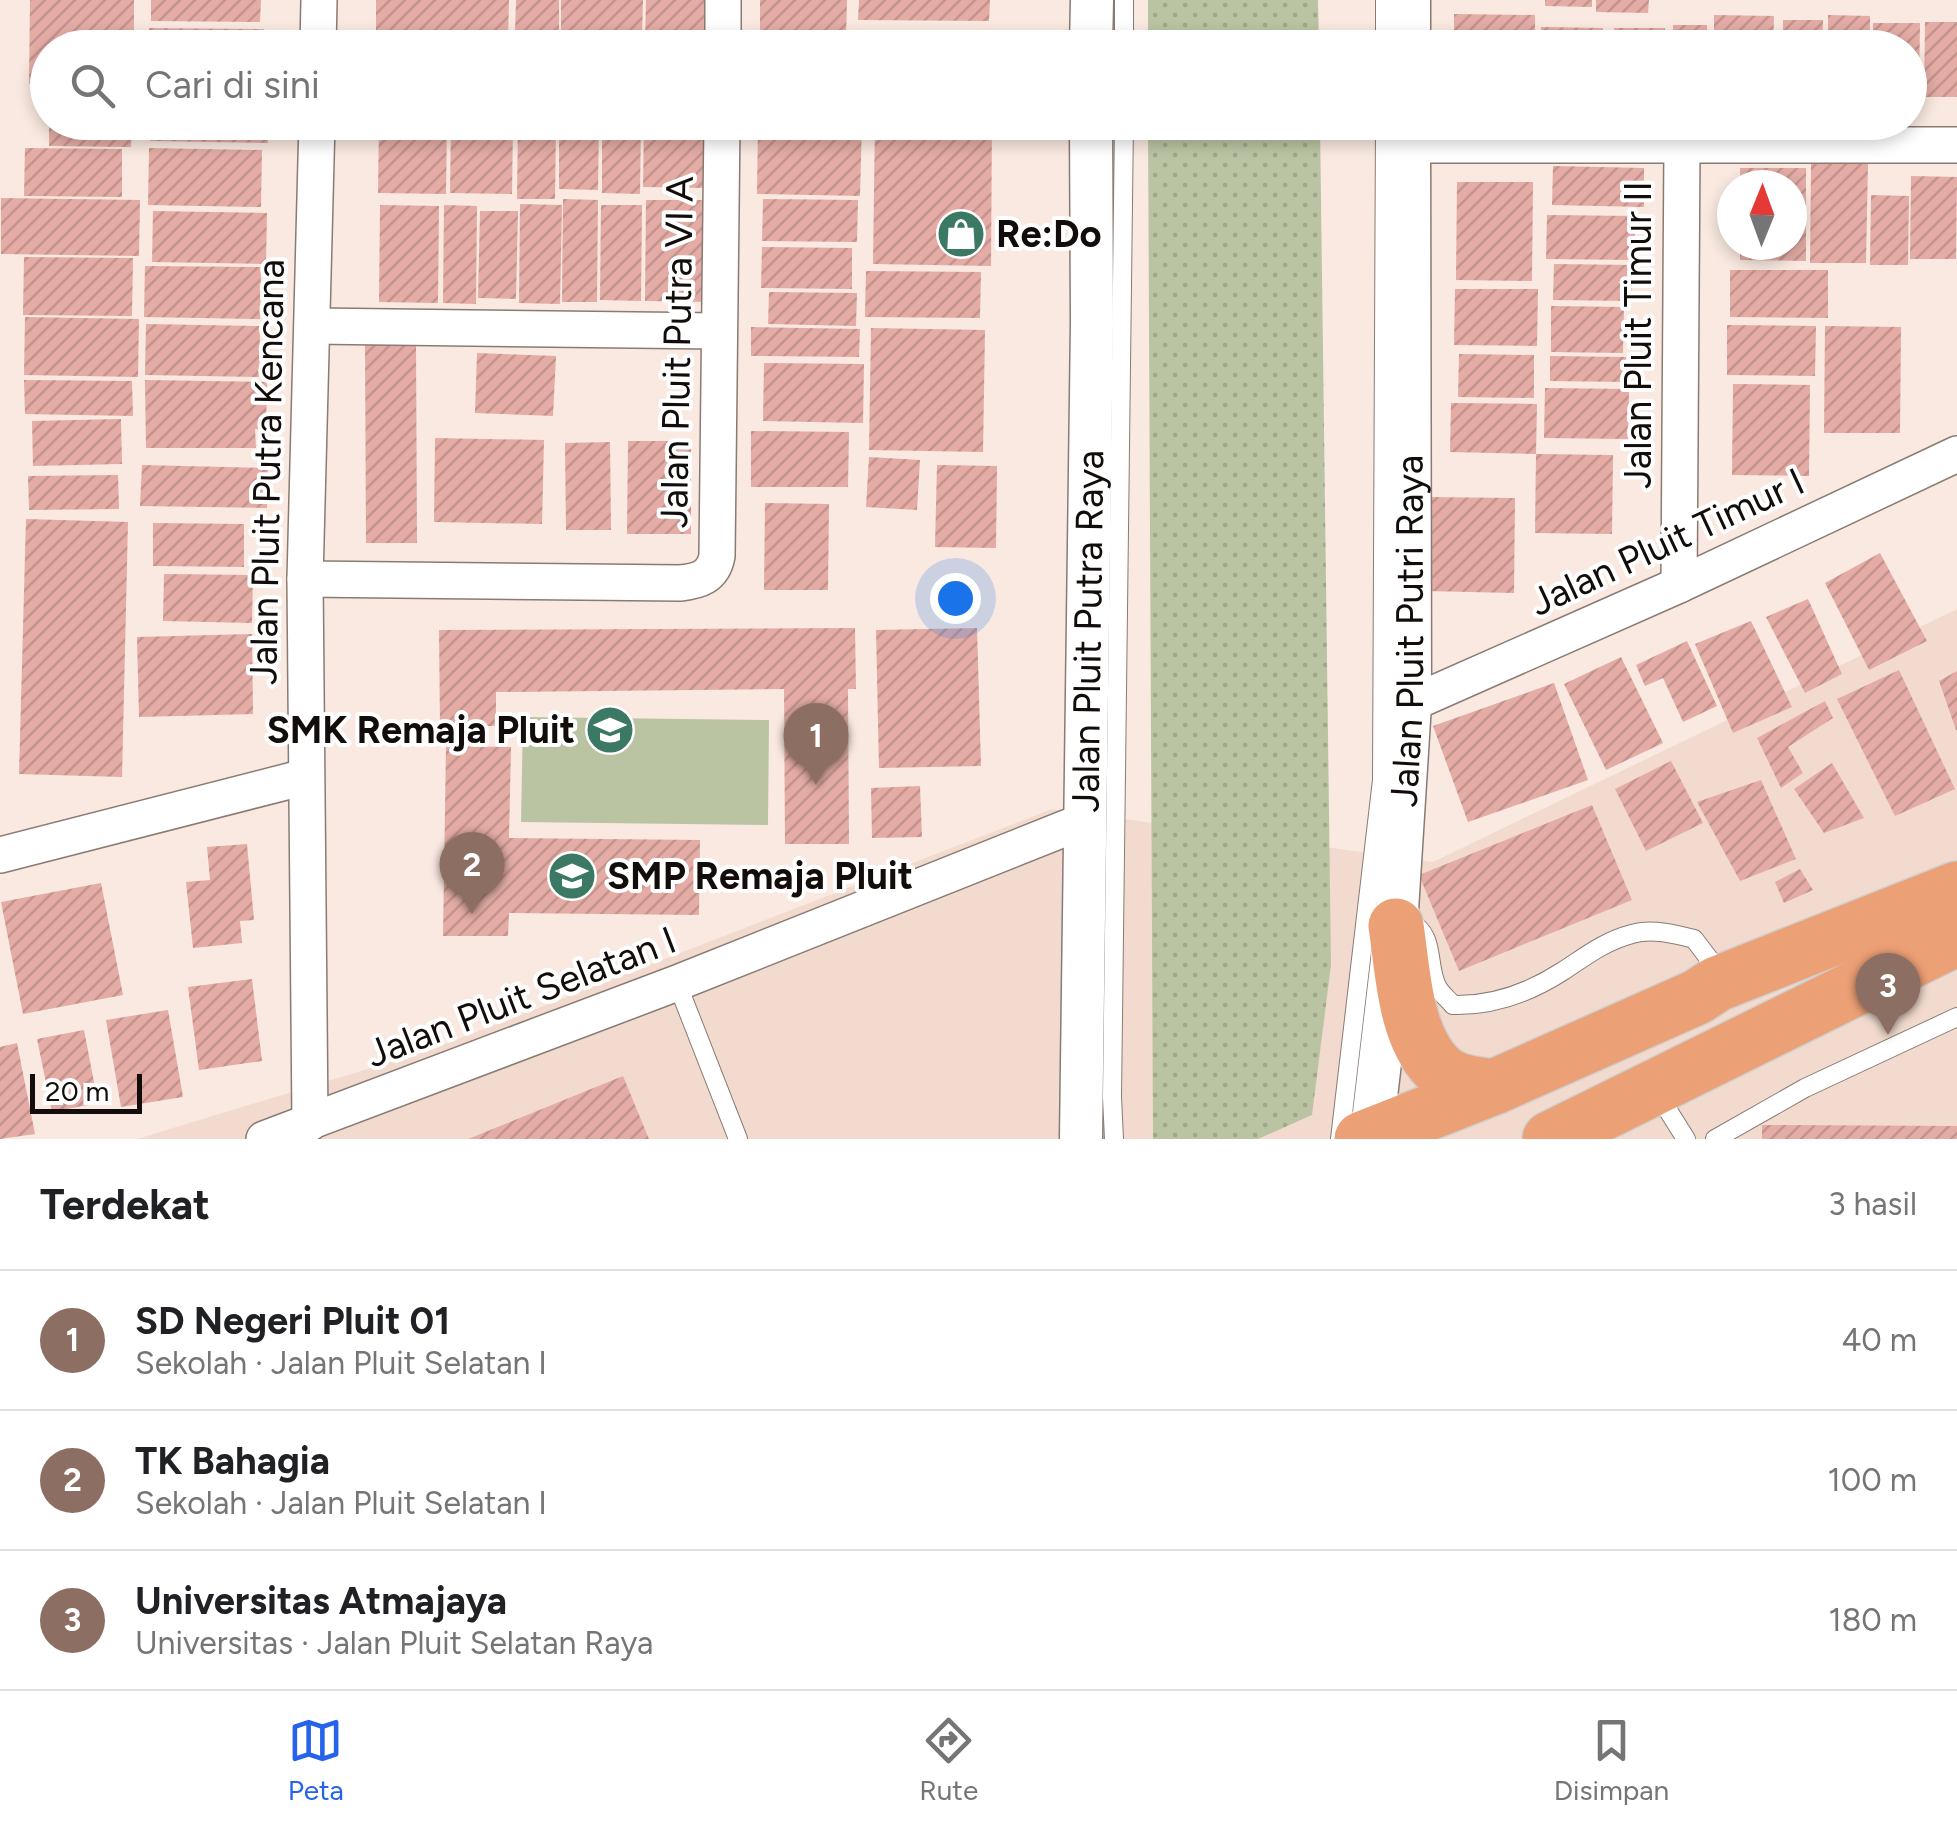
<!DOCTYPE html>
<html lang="id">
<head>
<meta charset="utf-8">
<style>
  body { margin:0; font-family:Figtree,sans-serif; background:#f6f6f6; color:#202124 }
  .compass { position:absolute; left:1717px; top:170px; width:90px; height:90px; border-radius:50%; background:#fff; box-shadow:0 5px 15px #0003; rotate:1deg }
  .scale { position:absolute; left:30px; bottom:25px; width:112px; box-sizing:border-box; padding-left:10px; border:5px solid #120d0a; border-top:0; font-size:28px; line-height:35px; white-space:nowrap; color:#120d0a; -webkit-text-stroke:8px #fff; paint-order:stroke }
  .you { position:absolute; left:955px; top:598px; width:35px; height:35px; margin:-25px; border:8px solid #fff; border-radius:50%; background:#1a73e8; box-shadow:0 0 0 15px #1a73e833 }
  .badge { display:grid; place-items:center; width:65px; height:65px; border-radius:50%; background:#2563eb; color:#fff; font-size:32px; font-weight:700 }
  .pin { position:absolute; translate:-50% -82px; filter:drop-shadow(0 2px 5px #0008) }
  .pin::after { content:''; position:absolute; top:52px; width:35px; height:30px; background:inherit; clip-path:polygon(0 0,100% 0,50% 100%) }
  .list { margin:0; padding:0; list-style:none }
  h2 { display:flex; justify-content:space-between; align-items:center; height:130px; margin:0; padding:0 40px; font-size:42px }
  h2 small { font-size:32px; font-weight:400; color:#757577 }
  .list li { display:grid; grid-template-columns:65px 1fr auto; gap:30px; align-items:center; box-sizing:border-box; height:140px; padding:0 40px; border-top:2px solid #e0e0e0 }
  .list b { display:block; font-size:38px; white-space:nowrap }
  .list p { margin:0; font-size:32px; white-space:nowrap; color:#757577 }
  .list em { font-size:32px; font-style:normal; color:#757577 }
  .icon { flex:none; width:55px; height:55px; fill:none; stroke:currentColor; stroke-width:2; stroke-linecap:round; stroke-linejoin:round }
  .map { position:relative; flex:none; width:1957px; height:1139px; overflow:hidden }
  .search { position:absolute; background:#fff; box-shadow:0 5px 15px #0003; left:30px; right:30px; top:30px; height:110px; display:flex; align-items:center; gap:25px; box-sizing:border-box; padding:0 35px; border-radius:55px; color:#757577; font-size:38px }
  .sheet { height:550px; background:#fff }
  nav { display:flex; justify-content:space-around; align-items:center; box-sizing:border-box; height:140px; border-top:2px solid #e0e0e0; background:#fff; font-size:28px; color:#757577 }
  nav a { display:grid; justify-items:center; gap:5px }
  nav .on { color:#2563eb }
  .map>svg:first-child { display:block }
  .built { fill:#f2dbce }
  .park { fill:url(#park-dots) }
  .garden { fill:#bbc4a2 }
  .building { fill:url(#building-hatch) }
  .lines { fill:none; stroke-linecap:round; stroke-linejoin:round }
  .service-casing { stroke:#897b73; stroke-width:20 }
  .minor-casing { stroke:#897b73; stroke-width:38 }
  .tertiary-casing { stroke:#897b73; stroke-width:45 }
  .trunk-casing { stroke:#d0cfce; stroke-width:58 }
  .service { stroke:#fff; stroke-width:18 }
  .minor { stroke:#fff; stroke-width:35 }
  .tertiary { stroke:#fff; stroke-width:42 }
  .trunk { stroke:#eca076; stroke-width:55 }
  .labels { text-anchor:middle; stroke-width:8; stroke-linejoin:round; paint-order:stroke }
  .poi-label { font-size:38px; font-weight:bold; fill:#120d0a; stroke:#fff; text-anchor:start }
  .street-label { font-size:38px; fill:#120d0a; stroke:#fff }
</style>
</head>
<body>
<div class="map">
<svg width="1957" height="1139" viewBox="0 0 1957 1139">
  <defs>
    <pattern id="park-dots" width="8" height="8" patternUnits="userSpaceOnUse" patternTransform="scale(2.5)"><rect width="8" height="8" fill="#bbc4a2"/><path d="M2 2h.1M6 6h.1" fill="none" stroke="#a0a78a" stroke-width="1.8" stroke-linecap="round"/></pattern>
    <pattern id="building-hatch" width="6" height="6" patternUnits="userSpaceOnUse" patternTransform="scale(2.5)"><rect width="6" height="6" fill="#e4aca5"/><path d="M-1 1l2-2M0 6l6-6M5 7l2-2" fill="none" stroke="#c3938d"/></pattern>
  </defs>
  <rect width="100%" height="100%" fill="#f9e9e0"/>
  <path class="built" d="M1957,609V1139H137L430,1050L1052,809L1433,862Z"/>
  <g class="park">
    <path d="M1148,0H1318L1319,47H1148Z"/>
    <path d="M1148,123H1320L1331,965L1312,1115L1258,1139H1153Z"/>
  </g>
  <path class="garden" d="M523,717L769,720L768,825L521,822Z"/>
  <g class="building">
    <path d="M30,0H134V48H48V85L29,84Z"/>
    <path d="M151,0H261L260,22L151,21Z"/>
    <path d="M376,0H509L508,40L376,38Z"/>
    <path d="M516,0H559V34L515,33Z"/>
    <path d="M561,0H643L642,38L599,37V42L561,41Z"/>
    <path d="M646,0H710V44L645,43Z"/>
    <path d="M760,0H847L846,38L760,37Z"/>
    <path d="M859,0H990L989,21L858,20Z"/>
    <path d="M1545,0H1592V7L1545,6Z"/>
    <path d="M1596,0H1649L1648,13L1596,12Z"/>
    <path d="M1454,14L1535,15V48H1454Z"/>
    <path d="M1714,15L1774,16L1773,48H1714Z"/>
    <path d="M1828,15L1870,16V48H1828Z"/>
    <path d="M1783,20H1823L1822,48H1783Z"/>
    <path d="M1925,22H1957V97H1924Z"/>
    <path d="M1873,23H1920L1919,94H1910V48H1873Z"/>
    <rect x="1673" y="25" width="34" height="23"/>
    <path d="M1541,27L1603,28V48H1541Z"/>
    <path d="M149,28L264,29V48H149Z"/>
    <path d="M1614,28H1665V48H1613Z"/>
    <path d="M49,122H132L131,147L49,146Z"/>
    <path d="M150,122H268V143L150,141Z"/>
    <path d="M379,122H447L446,194L378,193Z"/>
    <path d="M451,122H513L512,194L450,193Z"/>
    <path d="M518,122H556L555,199H517Z"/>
    <path d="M559,122H599L598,190L559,189Z"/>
    <path d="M602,122H641L640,194L602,193Z"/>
    <path d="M644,122H708L707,188L643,187Z"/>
    <path d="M758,122H862L860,196L757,194Z"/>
    <path d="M875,122H992L991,266L873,264Z"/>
    <path d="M25,148L122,149V197L24,196Z"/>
    <path d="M149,148L262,150L261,207L148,205Z"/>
    <path d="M1811,164H1868L1866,263H1810Z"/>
    <path d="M1553,166L1644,168V207L1552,205Z"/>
    <path d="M1740,168H1806V261L1740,260V245H1792V185H1740Z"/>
    <path d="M1911,176L1957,177L1956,259H1910Z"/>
    <path d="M1457,182H1533L1532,281L1456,280Z"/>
    <path d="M1871,195L1909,196L1908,265H1870Z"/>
    <path d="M1,198L140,200L139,256L1,254Z"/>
    <path d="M563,199L598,200L597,302H562Z"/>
    <path d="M763,199L858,200L857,242L762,241Z"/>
    <path d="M646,200H711L710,302L645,301Z"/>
    <path d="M520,204L562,205L560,304L519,303Z"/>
    <path d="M380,205L439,206L438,303L379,302Z"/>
    <path d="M444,205L477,206L476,304L443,303Z"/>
    <path d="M601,205H642L641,301L600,300Z"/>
    <path d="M153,211L267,213L266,264L152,262Z"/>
    <path d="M480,211H518L516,299L478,298Z"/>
    <path d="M1547,215L1635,216V260L1546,259Z"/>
    <path d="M762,247L852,248V289L761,288Z"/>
    <path d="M24,257L133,258L132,316L23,315Z"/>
    <path d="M1554,264L1632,265L1631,301L1553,300Z"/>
    <path d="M145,266L261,267L260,319L144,317Z"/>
    <path d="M1730,270H1828V318L1730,317Z"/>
    <path d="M866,271L981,272L980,318L865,317Z"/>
    <path d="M1455,289H1538L1537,346L1454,345Z"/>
    <path d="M769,292L857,293L856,326L768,324Z"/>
    <path d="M1551,306L1624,307L1623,353L1551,352Z"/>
    <path d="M25,317L139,319L138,377L24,375Z"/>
    <path d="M146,324L260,326L259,377L145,375Z"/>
    <path d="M1727,325L1816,326L1815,376L1727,375Z"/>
    <path d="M1825,326L1901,327L1900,433H1824Z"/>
    <path d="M751,327L860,329L859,357L751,356Z"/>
    <path d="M871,328L985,330L983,452L869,450Z"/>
    <path d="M365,343H416L417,543H366Z"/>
    <path d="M477,353L556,356L553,416L475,413Z"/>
    <path d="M1459,354L1534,355V398L1458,397Z"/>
    <path d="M1550,356L1626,357V382L1550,381Z"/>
    <path d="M764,363L864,364L863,423L763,421Z"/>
    <path d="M24,380L132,381L133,416L25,414Z"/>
    <path d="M145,380L267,382L266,429H255L256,448H146Z"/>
    <path d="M1733,384L1810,385L1809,476L1732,475Z"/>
    <path d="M1545,388L1629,389L1628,439L1544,438Z"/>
    <path d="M1451,403L1537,404L1536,454L1450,452Z"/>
    <path d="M121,419L122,464L33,466L32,421Z"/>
    <path d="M751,431L849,432L848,487H751Z"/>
    <path d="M435,438L544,440L542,524L434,522Z"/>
    <path d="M628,441H691V534H627Z"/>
    <path d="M610,442L611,530H566L565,443Z"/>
    <path d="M1536,454L1613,455L1612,534L1535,533Z"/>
    <path d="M869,457L920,460L917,510L866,507Z"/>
    <path d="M142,465L268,468L267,508L140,506Z"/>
    <path d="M937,465L997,466L996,548L935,547Z"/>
    <path d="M118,475L119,509L29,510L28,476Z"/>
    <path d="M1427,497L1515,498L1514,593L1426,591Z"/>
    <path d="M765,503L829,504L828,590H764Z"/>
    <path d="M26,519L128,522L122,777L19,774Z"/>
    <path d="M153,523L244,524V567L153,566Z"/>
    <path d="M1880,553L1927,641L1869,670L1825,583Z"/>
    <path d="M164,574L253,575L252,623L163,621Z"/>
    <path d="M1808,599L1842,674L1805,693L1766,617Z"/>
    <path d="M1751,621L1792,707L1733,733L1695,644Z"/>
    <path d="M855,628L856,689H848L849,844H785L784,689L496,692V726H440L439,630Z"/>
    <path d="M977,628L981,766L879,768L876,630Z"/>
    <path d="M252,634L253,714L139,717L137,637Z"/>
    <path d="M1687,641L1717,706L1683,722L1663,678L1645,686L1636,665Z"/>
    <path d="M1621,657L1663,743L1606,770L1564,684Z"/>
    <path d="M1899,670L1955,789L1895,816L1837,699Z"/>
    <path d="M1957,671V730H1956L1939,681Z"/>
    <path d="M1554,683L1588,780L1468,822L1433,726Z"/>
    <path d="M1825,701L1833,718L1788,747L1803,773L1781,788L1757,738Z"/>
    <path d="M446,746L511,747L509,838L700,840L699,915L509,913L508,936H443Z"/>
    <path d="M1671,761L1703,823L1646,851L1615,789Z"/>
    <path d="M1832,763L1864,818L1824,833L1794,789Z"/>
    <path d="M1761,780L1796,859L1740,881L1697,802Z"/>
    <path d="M920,786L922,837L872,838L871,788Z"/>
    <path d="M1592,805L1632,900L1459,971L1419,875Z"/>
    <path d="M247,844L254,920L240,921L242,943L193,948L186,882L210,880L207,847Z"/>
    <path d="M1800,869L1813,890L1784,903L1775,882Z"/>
    <path d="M101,883L123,995L23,1014L1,902Z"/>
    <path d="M252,979L262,1061L199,1070L188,987Z"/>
    <path d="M168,1010L183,1097L121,1107L106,1020Z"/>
    <path d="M84,1030L98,1103L52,1112L37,1039Z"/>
    <path d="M17,1043L35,1134L0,1139V1047Z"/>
    <path d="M623,1076L649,1139H468Z"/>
    <path d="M1762,1125L1957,1126V1139H1762Z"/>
  </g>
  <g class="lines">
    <g class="service-casing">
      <g id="service">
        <path d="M1124,48V0"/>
        <path d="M1385,48V0"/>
        <path d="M1410,922C1436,936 1426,964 1437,986C1440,993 1448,999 1453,1005C1494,1006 1529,993 1563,971C1586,956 1605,941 1632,934C1651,928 1675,934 1694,939L1713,964L1716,979"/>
        <path d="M677,983L738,1139"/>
        <path d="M1657,1093L1686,1139"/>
        <path d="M1114,1139L1112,1097L1124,122"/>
        <path d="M1340,1139L1382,780L1385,122"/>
        <path d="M1715,1139L1805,1088L1957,1017"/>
      </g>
    </g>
    <g class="minor-casing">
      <g id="minor">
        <path d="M318,48L319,0"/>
        <path d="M723,48V0"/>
        <path d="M1409,145H1957"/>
        <path d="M313,326L718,331"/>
        <path d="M305,579L680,583C699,581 713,577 717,556L722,122"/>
        <path d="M1679,585L1682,146"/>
        <path d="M1410,704L1679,585L1957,454"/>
        <path d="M0,855L305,777"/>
        <path d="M310,1123L305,579L317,122"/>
        <path d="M264,1139L677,983L1086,820"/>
      </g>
    </g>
    <g class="tertiary-casing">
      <g id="tertiary">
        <path d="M1091,48L1092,0"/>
        <path d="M1409,48V0"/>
        <path id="s1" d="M1081,1139L1092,322L1091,122"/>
        <path id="s2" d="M1371,1139L1396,926L1410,704L1409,122"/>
      </g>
    </g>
    <g class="trunk-casing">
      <g id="trunk">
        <path d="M1396,926C1403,970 1404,1033 1437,1067C1452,1083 1474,1084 1494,1087"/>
        <path d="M1362,1139L1494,1087L1697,997L1717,984L1957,889"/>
        <path d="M1550,1139L1957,938"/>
      </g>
    </g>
    <use href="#service" class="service"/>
    <use href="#minor" class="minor"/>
    <use href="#tertiary" class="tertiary"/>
    <use href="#trunk" class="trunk"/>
  </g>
  <defs>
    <g id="shop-disc" transform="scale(2.5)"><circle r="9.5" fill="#3c7964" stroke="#fff"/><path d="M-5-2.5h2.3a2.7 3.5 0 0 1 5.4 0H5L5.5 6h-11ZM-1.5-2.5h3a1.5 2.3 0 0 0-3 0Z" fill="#fff"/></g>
    <g id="school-disc" transform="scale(2.5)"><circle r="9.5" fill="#3c7964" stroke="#fff"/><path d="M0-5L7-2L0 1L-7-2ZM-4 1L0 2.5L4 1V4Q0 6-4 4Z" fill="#fff"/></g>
  </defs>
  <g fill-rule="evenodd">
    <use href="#shop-disc" x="961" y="234"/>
    <use href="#school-disc" x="610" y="730"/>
    <use href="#school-disc" x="572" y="876"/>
  </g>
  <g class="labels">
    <g class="poi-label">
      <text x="996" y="247">Re:Do</text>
      <text x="575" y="743" text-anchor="end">SMK Remaja Pluit</text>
      <text x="607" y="889">SMP Remaja Pluit</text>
    </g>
    <g class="street-label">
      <text transform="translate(1638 335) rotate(-90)" y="13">Jalan Pluit Timur II</text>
      <text transform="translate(677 352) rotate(-89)" y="13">Jalan Pluit Putra VI A</text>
      <text transform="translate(267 472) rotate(-89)" y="13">Jalan Pluit Putra Kencana</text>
      <text transform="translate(1667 542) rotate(-25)" y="13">Jalan Pluit Timur I</text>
      <text dy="13" stroke="none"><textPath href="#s1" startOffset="508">Jalan Pluit Putra Raya</textPath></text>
      <text dy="13" stroke="none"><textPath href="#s2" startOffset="510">Jalan Pluit Putri Raya</textPath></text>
      <text transform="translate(521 997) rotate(-21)" y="13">Jalan Pluit Selatan I</text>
    </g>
  </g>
</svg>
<svg class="compass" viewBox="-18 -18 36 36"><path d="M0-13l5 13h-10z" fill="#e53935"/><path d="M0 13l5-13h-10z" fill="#757577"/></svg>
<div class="scale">20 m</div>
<div class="you"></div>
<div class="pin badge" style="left:816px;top:785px;background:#8d6e63">1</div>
<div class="pin badge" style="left:472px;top:914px;background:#8d6e63">2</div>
<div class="pin badge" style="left:1888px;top:1035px;background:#8d6e63">3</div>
<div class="search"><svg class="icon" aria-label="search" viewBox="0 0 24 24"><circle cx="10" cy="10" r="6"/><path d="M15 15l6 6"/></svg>Cari di sini</div>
</div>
<section class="sheet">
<h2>Terdekat<small>3 hasil</small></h2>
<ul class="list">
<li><span class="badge" style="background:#8d6e63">1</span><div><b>SD Negeri Pluit 01</b><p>Sekolah · Jalan Pluit Selatan I</p></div><em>40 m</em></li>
<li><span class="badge" style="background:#8d6e63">2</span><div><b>TK Bahagia</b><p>Sekolah · Jalan Pluit Selatan I</p></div><em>100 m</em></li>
<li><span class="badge" style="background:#8d6e63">3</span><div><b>Universitas Atmajaya</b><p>Universitas · Jalan Pluit Selatan Raya</p></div><em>180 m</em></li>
</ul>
</section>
<nav>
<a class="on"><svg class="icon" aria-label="map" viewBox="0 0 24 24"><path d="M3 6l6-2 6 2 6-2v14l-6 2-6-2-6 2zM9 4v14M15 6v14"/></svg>Peta</a>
<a><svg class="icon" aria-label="directions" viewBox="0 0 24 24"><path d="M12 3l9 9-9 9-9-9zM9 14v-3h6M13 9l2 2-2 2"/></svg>Rute</a>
<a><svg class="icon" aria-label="saved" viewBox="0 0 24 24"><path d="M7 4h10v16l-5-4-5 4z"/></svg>Disimpan</a>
</nav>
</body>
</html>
